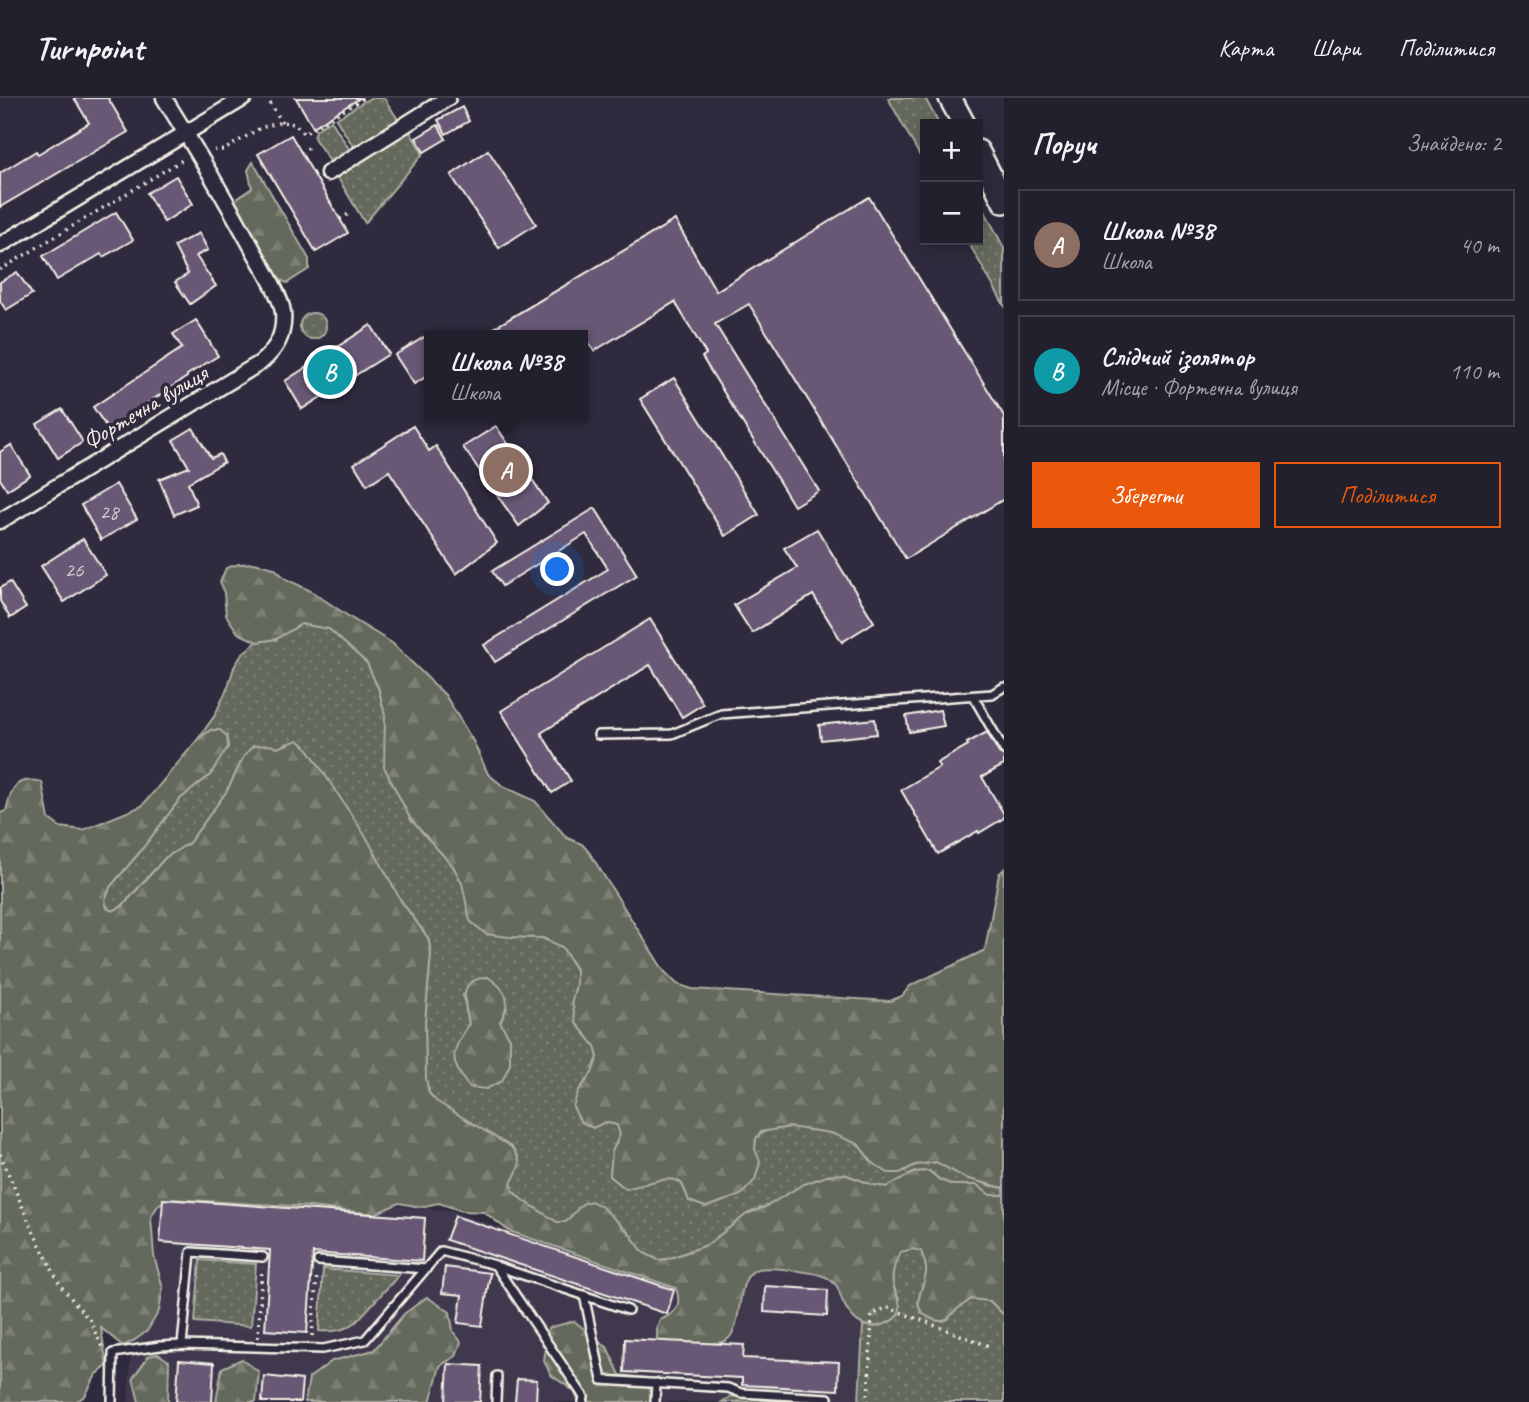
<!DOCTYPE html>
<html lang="uk">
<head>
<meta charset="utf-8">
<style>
  body { margin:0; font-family:Caveat,sans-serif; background:#2f2d3a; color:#f1f3f6 }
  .controls { position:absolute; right:21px; top:21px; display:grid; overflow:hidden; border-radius:0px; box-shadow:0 4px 18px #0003 }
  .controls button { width:63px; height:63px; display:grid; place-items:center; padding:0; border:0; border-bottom:2px solid #403e4a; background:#23202e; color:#f1f3f6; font:35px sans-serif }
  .you { position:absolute; left:558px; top:472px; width:24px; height:24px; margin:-18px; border:5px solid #fff; border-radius:50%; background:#1a73e8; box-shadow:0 0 0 10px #1a73e833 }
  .badge { display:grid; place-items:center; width:46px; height:46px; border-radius:50%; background:#ea580c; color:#fff; font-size:23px; font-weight:700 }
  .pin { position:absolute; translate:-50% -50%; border:4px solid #fff; box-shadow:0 2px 7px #0006 }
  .popup { position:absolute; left:424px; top:232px; width:164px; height:91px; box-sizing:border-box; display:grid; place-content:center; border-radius:0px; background:#23202e; filter:drop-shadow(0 2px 5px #0005); font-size:23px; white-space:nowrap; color:#a3a3aa }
  .popup b { font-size:26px; color:#f1f3f6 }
  .popup::after { content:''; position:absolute; left:50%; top:100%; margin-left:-14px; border:14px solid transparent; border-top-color:#23202e }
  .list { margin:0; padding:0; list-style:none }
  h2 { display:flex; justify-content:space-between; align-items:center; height:91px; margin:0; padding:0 28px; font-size:30px }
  h2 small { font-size:23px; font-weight:400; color:#a3a3aa }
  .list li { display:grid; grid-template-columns:46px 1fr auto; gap:21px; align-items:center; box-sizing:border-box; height:112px; margin:0 14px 14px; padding:0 14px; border:2px solid #403e4a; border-radius:0px }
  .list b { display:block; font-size:26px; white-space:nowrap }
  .list p { margin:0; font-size:23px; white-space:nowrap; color:#a3a3aa }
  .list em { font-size:23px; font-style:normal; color:#a3a3aa }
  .actions { display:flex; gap:14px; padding:21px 28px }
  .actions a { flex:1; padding:16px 0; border:2px solid #ea580c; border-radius:0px; text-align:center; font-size:24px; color:#ea580c }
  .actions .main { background:#ea580c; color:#fff }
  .map { position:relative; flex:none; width:1004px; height:1304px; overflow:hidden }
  header { display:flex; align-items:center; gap:42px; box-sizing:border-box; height:98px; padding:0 35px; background:#23202e; border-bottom:2px solid #403e4a }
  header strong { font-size:33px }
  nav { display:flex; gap:38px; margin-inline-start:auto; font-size:24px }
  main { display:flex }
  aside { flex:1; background:#23202e }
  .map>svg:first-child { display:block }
  .built { fill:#40384e }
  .grass { fill:url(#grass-dots); stroke:#acada2; stroke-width:2; fill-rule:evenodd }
  .forest { fill:url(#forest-firs); stroke:#acada2; stroke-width:2 }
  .building { fill:#685974; stroke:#f4f1e8; stroke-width:2 }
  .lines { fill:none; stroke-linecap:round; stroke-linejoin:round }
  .lane-casing { stroke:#f4f1e8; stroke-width:12 }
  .street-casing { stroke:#f4f1e8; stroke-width:19 }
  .secondary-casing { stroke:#f4f1e8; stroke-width:26 }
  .path { stroke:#f4f1e8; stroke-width:3.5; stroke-dasharray:2 5; stroke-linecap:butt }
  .lane { stroke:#2f2a3d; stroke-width:7 }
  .street { stroke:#2f2a3d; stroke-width:14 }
  .secondary { stroke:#2f2a3d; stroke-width:21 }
  .labels { text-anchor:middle; stroke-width:7; stroke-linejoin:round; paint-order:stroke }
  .number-label { font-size:21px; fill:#d1cbcb }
  .street-label { font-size:24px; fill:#f4f1e8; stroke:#2f2a3d }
</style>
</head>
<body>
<header>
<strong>Turnpoint</strong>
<nav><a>Карта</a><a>Шари</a><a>Поділитися</a></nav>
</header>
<main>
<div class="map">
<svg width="1004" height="1304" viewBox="0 0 1004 1304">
  <defs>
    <pattern id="grass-dots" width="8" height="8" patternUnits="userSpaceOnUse" patternTransform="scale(1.75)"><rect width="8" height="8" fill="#64695b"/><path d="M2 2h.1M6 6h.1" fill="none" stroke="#7b7f73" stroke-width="1.8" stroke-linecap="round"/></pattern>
    <pattern id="forest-firs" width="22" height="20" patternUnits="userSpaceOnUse" patternTransform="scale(1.75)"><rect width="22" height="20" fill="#64695b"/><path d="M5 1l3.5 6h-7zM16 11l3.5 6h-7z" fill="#7b7f73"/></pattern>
  </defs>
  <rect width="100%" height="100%" fill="#2f2a3d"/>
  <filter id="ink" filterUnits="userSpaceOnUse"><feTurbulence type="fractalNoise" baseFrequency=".0143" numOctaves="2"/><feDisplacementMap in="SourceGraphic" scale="14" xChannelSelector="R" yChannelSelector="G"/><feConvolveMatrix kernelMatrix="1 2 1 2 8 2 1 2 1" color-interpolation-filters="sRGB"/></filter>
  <g filter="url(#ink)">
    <path class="built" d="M140,1089L449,1112L676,1190L764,1151L867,1156L859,1304H128Z"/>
    <g class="grass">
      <path d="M370,0H384L399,23L355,51L336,21Z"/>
      <path d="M888,0H925L939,26H925V67Z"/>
      <path d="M331,22L351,54L334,64L330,63L314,40L316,32Z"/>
      <path d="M408,30L423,56L365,125L338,80L340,72Z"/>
      <path d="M978,100L1004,150V207L967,142H978Z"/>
      <circle cx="313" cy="228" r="13"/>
      <path d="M301,526L329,531L367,565L379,592L385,617V669L411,722L453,768L462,785L509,839L542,840L562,849L576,872V887L572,903L587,937L595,948L598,959L592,975L578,994L605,1024L617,1027L620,1036L612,1054L610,1078L626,1091C639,1088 673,1074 682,1086C685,1091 687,1098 689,1103L706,1109L722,1104L755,1051L756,1040C775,1020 834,1032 856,1045C863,1050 867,1061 874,1065C881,1070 892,1072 900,1074L915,1067L937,1064L988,1087L1004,1090V1097L990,1098L977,1087H953L940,1082L929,1073L915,1074L887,1089L873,1087L844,1076L747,1116L707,1147L668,1161L658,1162L644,1155L628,1134L573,1118L566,1124H557L520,1100L513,1093L511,1085C520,1068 524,1065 511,1049L435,1003L429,995L426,981L425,924L431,854L428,840L288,645L278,650L244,658L227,693L189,745L165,760L121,809L112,813L107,810L105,802L110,789L139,755L180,701L210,677L211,632L198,641L215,617L228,589L234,569L243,555L257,544L276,541ZM463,897L507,910L500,924L510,941L459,942L469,926Z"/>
      <path d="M913,1150L921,1153C924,1161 927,1167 926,1175C924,1192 908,1209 929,1219C942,1226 945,1223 953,1214C959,1209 966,1205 971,1201L990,1203L1004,1217V1304H859L863,1227L876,1229L899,1201C889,1181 891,1173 900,1154Z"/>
      <path d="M200,1162L256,1166L251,1228L195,1224Z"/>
      <path d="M323,1171L399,1177L356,1224C344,1233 333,1234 319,1233Z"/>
    </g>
    <g class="forest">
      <path d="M253,64L309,161V171L287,185L274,179L248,126L233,103L252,90L248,72Z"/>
      <path d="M254,465L274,470L286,481L311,493L351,520L392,545L445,597L473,643L488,676L503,688L535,703L567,740L582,746L589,754L664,873L677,886L692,891L890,903L902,898L910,888L985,852L999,776L1004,771V1090L965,1080L936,1064L915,1067L900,1075H888L873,1065L858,1046L831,1035L789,1029L761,1034L756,1040L755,1051L760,1064L755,1082L741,1097L706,1109L689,1103C687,1098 685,1091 682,1086C673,1074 639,1088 626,1091L610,1078L612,1054L620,1037L617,1027L605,1024L593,1030L580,1023L573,1009L578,994L592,975L598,959L595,948L576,925L572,903L576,887V871L562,849L543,840L509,839L486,836L470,823L462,785L453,768L411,722L384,669L385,617L379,592L367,565L329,531L301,526L276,541L257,544L238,535L226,517L224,495L220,484L226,470L239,466Z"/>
      <path d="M211,632H220L227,638L228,649L210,677L180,701L139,755L110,789L105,802L107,810L112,813L122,809L165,760L189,745L227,693L244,658L253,648L270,647L278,650L298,642L308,651L368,742L401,803L428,840L431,854L425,924L426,981L429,995L436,1003L511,1049C524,1065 520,1068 511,1085L513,1093L520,1100L557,1124H566L582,1106L591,1103L601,1108L628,1134L644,1155L658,1162L668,1161L707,1147L747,1116L765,1109L804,1086L830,1077L844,1076L873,1087L887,1089L915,1074L929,1073L940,1082L953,1087H977L990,1097H1004V1217L990,1203L971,1201C966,1205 959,1209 954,1214C951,1217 949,1221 946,1222C941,1224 934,1222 930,1220C908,1209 924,1192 926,1175C927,1167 924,1161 921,1153L913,1151L900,1154C895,1166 890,1177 894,1190C896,1198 902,1206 899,1215C896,1222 888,1225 882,1227C861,1233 850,1219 842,1202C840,1197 839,1191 836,1187C833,1184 827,1179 823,1178C812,1174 764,1167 755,1172C735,1182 744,1224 729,1240C723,1246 711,1246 703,1247C687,1249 672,1249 657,1242V1230L660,1222C677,1215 682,1207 676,1190L509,1133L484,1114L462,1113L439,1105L420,1109L399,1105L375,1116L309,1109L171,1101L159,1106L151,1119L154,1158L163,1190L159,1213L147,1233L135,1242L123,1248L101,1230L107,1268L96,1277L85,1298L75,1304H0V715L6,713C11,690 15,678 42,684L49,721L60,729L83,732L142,708L198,641Z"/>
      <path d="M488,879C508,893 512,902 500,924L510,941V966L502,983L486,991L469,989C447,961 452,954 469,926C465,903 456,882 488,879Z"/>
      <path d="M427,1199L450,1214L453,1233L461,1244L456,1258L440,1268L430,1304H305L309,1280L332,1263L374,1252L404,1216Z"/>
      <path d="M574,1223L607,1249L620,1277L645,1280L658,1304H579L574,1293L551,1277L544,1263L548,1230Z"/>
      <path d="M158,1256L169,1263L168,1304H139L133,1280L149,1258Z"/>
      <path d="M242,1261L259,1274L256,1304H216L222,1270Z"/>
      <path d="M813,1294L839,1304H722L731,1298L768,1302Z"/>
    </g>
    <g class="building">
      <path d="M74,0H108L128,34L0,109V75L36,53L38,56L89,25Z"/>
      <path d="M296,0H360L313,29Z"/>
      <path d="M462,9L469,23L446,36L438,22Z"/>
      <path d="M438,27L446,41L424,54L416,40Z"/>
      <path d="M291,37L348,135L316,154L258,56Z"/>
      <path d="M488,52L536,126L499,150L451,77Z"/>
      <path d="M176,78L193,106L164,124L147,95Z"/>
      <path d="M869,99L1004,318V401L906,461L749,206L715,226L819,393L794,408L702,259L706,256L675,204L594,253L584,237H482L675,122L716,193Z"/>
      <path d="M116,114L133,142L103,159L101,156L57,182L43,158Z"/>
      <path d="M199,135L208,152L196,158L216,188L190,206L175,184L188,176L174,148Z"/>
      <path d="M17,174L32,196L6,212L0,203V184Z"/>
      <path d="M196,222L218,258L187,277V279L108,331L93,309L182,250L173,236Z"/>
      <path d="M371,227L389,256L302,311L285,283Z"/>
      <path d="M429,236V277L414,286L395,257Z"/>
      <path d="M674,280L759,417L725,438L640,301Z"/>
      <path d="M62,311L83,344L58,360L37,326Z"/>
      <path d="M413,328L429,353L436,348L497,445L456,476L389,373L367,387L354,366Z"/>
      <path d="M496,328L548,405L519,428L463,349Z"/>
      <path d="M193,330L211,360L220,356L224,364L188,385L197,407L174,417L159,381L189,369L173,342Z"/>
      <path d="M11,347L30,377L7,392L0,381V354Z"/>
      <path d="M116,386L137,421L101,442L81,407Z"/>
      <path d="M595,410L637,477L495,564L484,547L608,471L586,436L502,488L492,473Z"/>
      <path d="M817,431L874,524L842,544L813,497L752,535L734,507L797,470L784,450Z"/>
      <path d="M83,441L106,477L64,504L41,468Z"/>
      <path d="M10,484L26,510L10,520L0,503V490Z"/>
      <path d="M650,521L703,606L682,619L650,567L541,635L571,683L552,695L501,613Z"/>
      <path d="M940,612L944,628L909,634L906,618Z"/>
      <path d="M875,621L877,636L821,642L819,627Z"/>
      <path d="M987,634L999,655L1004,658V667L982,679L1004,716V720L979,735L978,733L938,756L901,692L940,669L937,665L968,647L967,645Z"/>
      <path d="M163,1101L425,1120L422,1163L313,1155L307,1235L265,1232L270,1152L160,1144Z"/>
      <path d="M455,1118L674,1192L667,1216L446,1142Z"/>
      <path d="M445,1169L490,1175L482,1228L458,1225L462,1197L442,1195Z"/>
      <path d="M765,1188L828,1192L827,1218L764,1214Z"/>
      <path d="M625,1241L744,1247L743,1260L839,1264L838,1292L742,1287V1280L624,1274Z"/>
      <path d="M179,1262L214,1265L212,1304H176Z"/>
      <path d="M448,1266L482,1268L480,1304H446Z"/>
      <path d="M264,1278L302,1282L300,1304H262Z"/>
      <path d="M517,1281L537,1282L536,1304H515Z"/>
    </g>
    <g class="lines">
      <g class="lane-casing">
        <g id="lane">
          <path d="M973,598L1004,652"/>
          <path d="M598,637L672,636L721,616L992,596L1004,589"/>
          <path d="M318,1163L426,1171"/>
          <path d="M496,1168L628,1212"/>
          <path d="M584,1197L602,1282L728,1290L741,1295L828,1300"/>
          <path d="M182,1247L191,1154L263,1159"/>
          <path d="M112,1304L113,1255L160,1248L182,1247L323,1251L365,1242L441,1153L495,1167L584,1299L583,1304"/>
          <path d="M496,1304L497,1278"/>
          <path d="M655,1304L656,1285"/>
        </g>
      </g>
      <g class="street-casing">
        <g id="street">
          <path d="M328,75L448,0"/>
          <path d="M0,147L244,0"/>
          <path d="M0,423L260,265C277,251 285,236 283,214C281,198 263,169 255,155C226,102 196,51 164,0"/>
        </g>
      </g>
      <g class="secondary-casing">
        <g id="secondary">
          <path d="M950,0L964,26"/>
          <path d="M978,53L1004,104"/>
        </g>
      </g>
      <g class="path">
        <path d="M270,5L282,24"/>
        <path d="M214,52H224L260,30L282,24L295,26L304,36L364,0"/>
        <path d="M301,55L311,48"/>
        <path d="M340,121L352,114"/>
        <path d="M0,172L184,61"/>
        <path d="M0,1056L31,1129L60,1187L90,1223L102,1249"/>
        <path d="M312,1238L317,1176"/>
        <path d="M258,1240L262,1170"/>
        <path d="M868,1304L872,1217L887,1209L989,1248"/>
      </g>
      <use href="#lane" class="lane"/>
      <use href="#street" class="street"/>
      <use href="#secondary" class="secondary"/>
    </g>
  </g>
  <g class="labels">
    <g class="number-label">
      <text x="109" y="421">28</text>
      <text x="74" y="479">26</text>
    </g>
    <g class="street-label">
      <text transform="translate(145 309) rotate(-31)" y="8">Фортечна вулиця</text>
    </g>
  </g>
</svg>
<div class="controls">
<button>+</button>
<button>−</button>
</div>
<div class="you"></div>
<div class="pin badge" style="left:506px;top:372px;background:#8d6e63">A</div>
<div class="popup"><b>Школа №38</b>Школа</div>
<div class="pin badge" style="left:330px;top:274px;background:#0f9aa8">B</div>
</div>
<aside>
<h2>Поруч<small>Знайдено: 2</small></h2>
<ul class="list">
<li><span class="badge" style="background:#8d6e63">A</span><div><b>Школа №38</b><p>Школа</p></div><em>40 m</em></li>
<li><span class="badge" style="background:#0f9aa8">B</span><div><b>Слідчий ізолятор</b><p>Місце · Фортечна вулиця</p></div><em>110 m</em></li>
</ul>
<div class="actions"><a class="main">Зберегти</a><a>Поділитися</a></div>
</aside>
</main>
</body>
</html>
